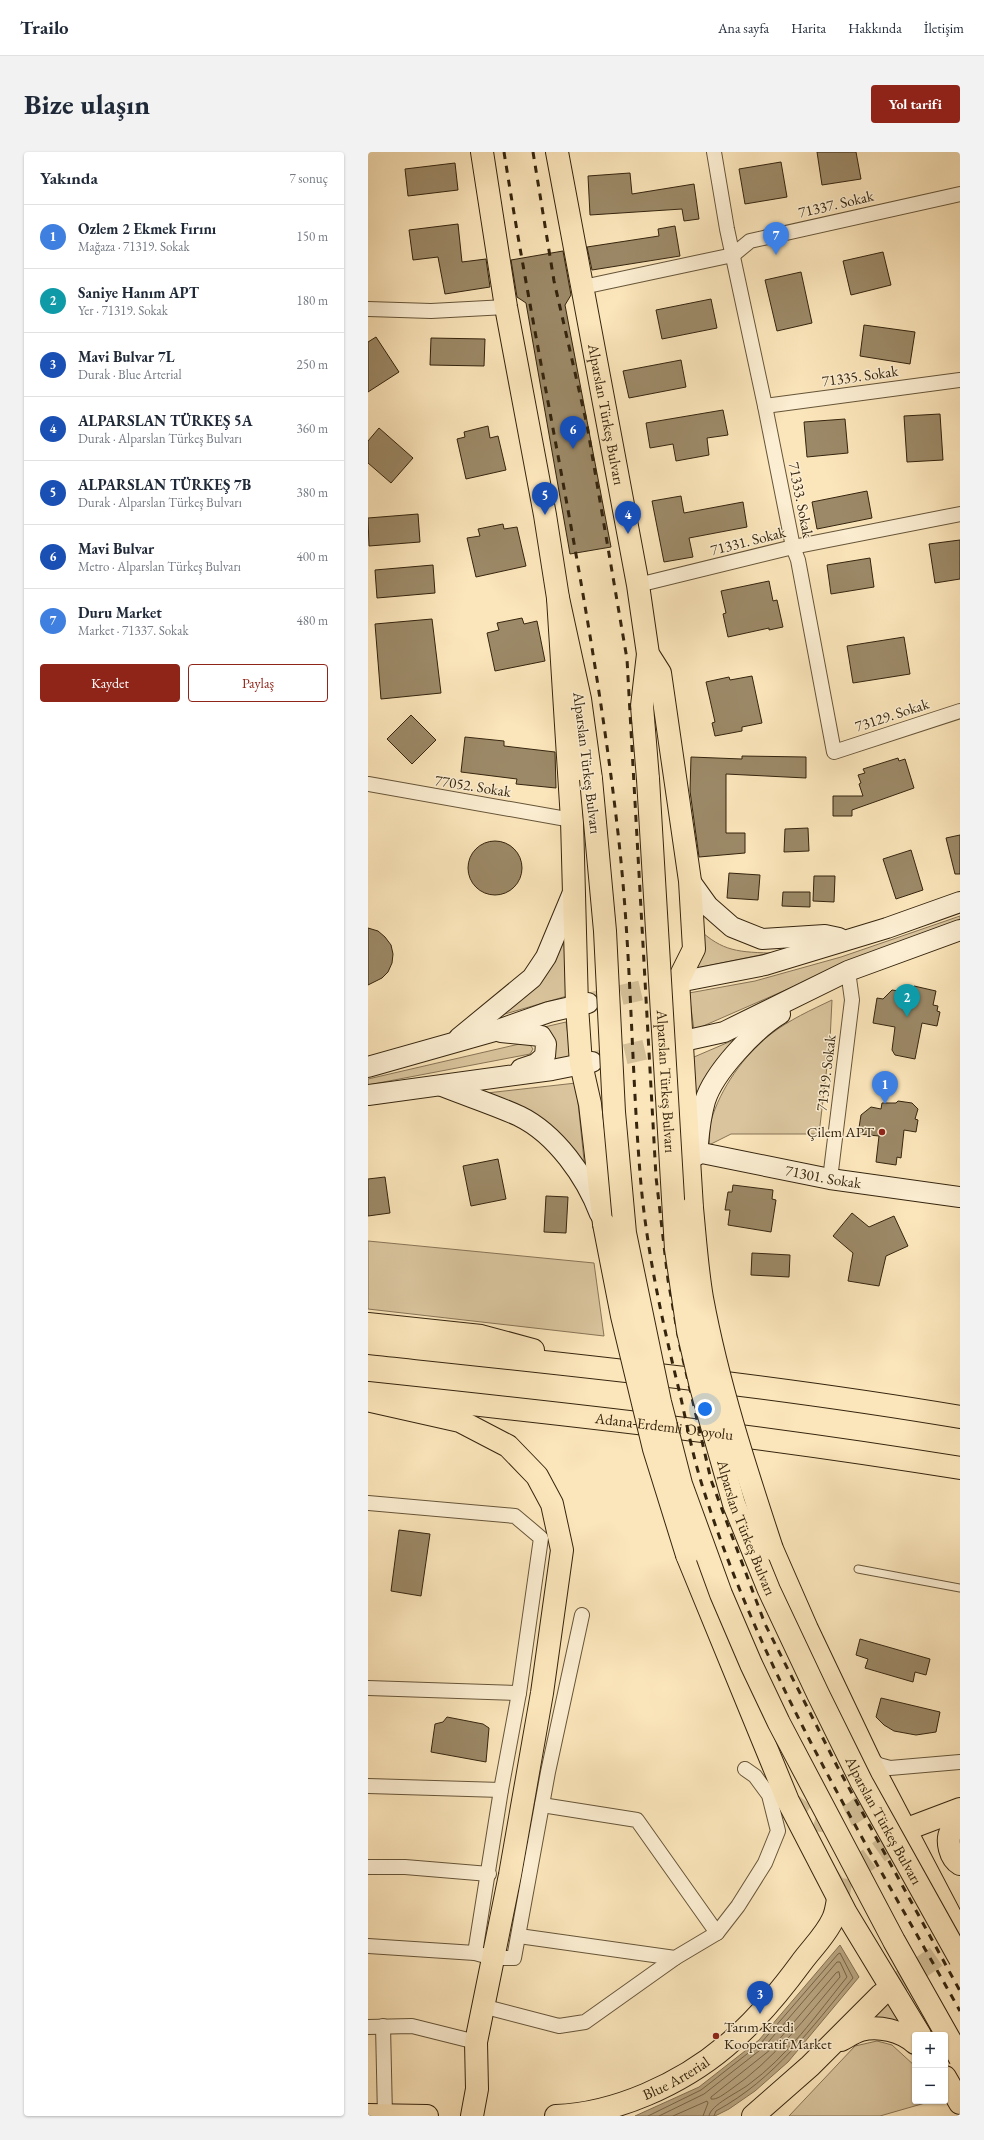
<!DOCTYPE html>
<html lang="tr">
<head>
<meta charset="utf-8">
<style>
  body { margin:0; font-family:"EB Garamond",serif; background:#f2f2f3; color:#1f2937 }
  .controls { position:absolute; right:12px; bottom:12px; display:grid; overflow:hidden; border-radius:4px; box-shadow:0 1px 3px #0004 }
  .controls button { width:36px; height:36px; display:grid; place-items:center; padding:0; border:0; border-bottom:1px solid #e0e1e3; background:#fff; color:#1f2937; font:20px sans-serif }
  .you { position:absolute; left:337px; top:1257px; width:14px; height:14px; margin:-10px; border:3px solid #fff; border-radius:50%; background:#1a73e8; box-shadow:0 0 0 6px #1a73e833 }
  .badge { display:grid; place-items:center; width:26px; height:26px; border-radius:50%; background:#8f2418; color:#fff; font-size:13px; font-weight:700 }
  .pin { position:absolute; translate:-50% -33px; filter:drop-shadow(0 1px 2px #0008) }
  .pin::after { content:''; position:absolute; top:21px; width:14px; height:12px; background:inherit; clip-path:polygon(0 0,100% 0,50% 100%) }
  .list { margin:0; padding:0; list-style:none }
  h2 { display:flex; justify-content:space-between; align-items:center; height:52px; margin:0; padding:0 16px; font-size:17px }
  h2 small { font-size:13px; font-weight:400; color:#747a83 }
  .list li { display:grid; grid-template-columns:26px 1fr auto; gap:12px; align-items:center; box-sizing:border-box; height:64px; padding:0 16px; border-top:1px solid #e0e1e3 }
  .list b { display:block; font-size:15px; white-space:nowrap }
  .list p { margin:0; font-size:13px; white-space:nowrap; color:#747a83 }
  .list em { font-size:13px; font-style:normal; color:#747a83 }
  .actions { display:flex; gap:8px; padding:12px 16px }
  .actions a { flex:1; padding:9px 0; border:1px solid #8f2418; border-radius:4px; text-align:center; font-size:14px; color:#8f2418 }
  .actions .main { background:#8f2418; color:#fff }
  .map { position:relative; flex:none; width:592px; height:1964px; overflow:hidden; border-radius:4px }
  header { display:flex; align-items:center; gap:24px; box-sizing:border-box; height:56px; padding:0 20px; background:#fff; border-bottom:1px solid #e0e1e3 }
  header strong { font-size:19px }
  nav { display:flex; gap:22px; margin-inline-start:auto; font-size:14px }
  .intro { display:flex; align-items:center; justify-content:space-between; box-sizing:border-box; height:96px; padding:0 24px }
  h1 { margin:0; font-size:28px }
  .button { padding:10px 18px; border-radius:4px; background:#8f2418; color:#fff; font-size:14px; font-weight:700 }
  main { display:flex; gap:24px; padding:0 24px }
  aside { flex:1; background:#fff; border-radius:4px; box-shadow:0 1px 3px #0004 }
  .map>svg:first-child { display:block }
  .green { fill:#d9c49d; stroke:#877456 }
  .water { fill:#b8a480; stroke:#847152 }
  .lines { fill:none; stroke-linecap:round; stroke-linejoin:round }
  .shore { stroke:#766447; stroke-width:1 }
  .building { fill:#9c8967; stroke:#35250e }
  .secondary-tunnel { stroke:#d3bf98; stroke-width:20; stroke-dasharray:20 10; stroke-linecap:butt }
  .primary-tunnel { stroke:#d3bf98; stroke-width:22; stroke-dasharray:22 11; stroke-linecap:butt }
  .lane-casing { stroke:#665539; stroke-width:9 }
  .street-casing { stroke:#665539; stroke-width:16 }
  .secondary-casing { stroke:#35250e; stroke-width:22 }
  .primary-casing { stroke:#35250e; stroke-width:24 }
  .highway-casing { stroke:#35250e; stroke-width:24 }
  .lane { stroke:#fceed2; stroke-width:7 }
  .street { stroke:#fceed2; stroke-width:14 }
  .secondary { stroke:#fceed2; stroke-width:20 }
  .primary { stroke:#fbe5ba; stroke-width:22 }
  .highway { stroke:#fbe5ba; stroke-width:22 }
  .rail { stroke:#35250e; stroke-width:3; stroke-dasharray:7 7; stroke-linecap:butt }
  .primary-bridge-casing { stroke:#35250e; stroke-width:24; stroke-linecap:butt }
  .highway-bridge-casing { stroke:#35250e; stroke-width:24; stroke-linecap:butt }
  .primary-bridge { stroke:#fbe5ba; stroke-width:22 }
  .highway-bridge { stroke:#fbe5ba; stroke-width:22 }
  .poi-dot { fill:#8f2418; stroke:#fceed2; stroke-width:1.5 }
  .labels { text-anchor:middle; stroke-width:3; stroke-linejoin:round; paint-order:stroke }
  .street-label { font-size:15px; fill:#35250e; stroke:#fceed2 }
  .poi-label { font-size:15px; fill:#35250e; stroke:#fceed2; text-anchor:end }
</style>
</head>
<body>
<header>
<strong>Trailo</strong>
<nav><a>Ana sayfa</a><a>Harita</a><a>Hakkında</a><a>İletişim</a></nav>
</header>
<div class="intro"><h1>Bize ulaşın</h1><a class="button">Yol tarifi</a></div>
<main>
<aside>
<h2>Yakında<small>7 sonuç</small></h2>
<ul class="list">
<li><span class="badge" style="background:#3f7fe0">1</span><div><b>Ozlem 2 Ekmek Fırını</b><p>Mağaza · 71319. Sokak</p></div><em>150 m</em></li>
<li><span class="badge" style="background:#0f9aa8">2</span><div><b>Saniye Hanım APT</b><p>Yer · 71319. Sokak</p></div><em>180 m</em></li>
<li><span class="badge" style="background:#1a4fb4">3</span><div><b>Mavi Bulvar 7L</b><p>Durak · Blue Arterial</p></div><em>250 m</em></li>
<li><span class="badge" style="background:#1a4fb4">4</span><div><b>ALPARSLAN TÜRKEŞ 5A</b><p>Durak · Alparslan Türkeş Bulvarı</p></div><em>360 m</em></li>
<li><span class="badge" style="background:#1a4fb4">5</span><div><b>ALPARSLAN TÜRKEŞ 7B</b><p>Durak · Alparslan Türkeş Bulvarı</p></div><em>380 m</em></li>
<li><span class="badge" style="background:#1a4fb4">6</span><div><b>Mavi Bulvar</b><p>Metro · Alparslan Türkeş Bulvarı</p></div><em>400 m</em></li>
<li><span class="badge" style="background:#3f7fe0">7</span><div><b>Duru Market</b><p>Market · 71337. Sokak</p></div><em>480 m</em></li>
</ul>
<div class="actions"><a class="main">Kaydet</a><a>Paylaş</a></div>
</aside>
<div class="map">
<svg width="592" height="1964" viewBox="0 0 592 1964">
  <rect width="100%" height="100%" fill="#fbe5ba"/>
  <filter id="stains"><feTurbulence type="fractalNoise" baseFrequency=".005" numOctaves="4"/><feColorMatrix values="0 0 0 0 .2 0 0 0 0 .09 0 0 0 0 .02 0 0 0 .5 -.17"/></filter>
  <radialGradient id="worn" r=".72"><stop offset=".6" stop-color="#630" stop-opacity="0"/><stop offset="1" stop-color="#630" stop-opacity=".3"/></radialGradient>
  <g class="green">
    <path d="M592,764V770L475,813L326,878L321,841L387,829L473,805Z"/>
    <path d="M199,772V844L130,864Z"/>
    <path d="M325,772C352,798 365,800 402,801L324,817Z"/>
    <path d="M464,848L462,889L451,982H363L341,993C342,986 341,977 343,969C352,937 376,903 403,882C421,868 443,858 464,848Z"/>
    <path d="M198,870L204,910L176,912L172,876Z"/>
    <path d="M375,884L325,976L321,909L326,905Z"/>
    <path d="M160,890L165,897L162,902L0,933V927Z"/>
    <path d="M208,931L217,1018L110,942Z"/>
    <path d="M0,1089L226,1111L236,1184L0,1157Z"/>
    <path d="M521,1851L541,1881L499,1870Z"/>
    <path d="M509,1889L524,1893L547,1914V1949H564L512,1964H421L487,1894Z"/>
  </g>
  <path class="water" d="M472,1793L491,1825L420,1910L387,1939L361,1957L347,1964H267L331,1935L391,1888Z"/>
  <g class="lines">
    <g class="shore">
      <path d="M471,1820L472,1825C438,1865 406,1908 362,1938C356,1942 349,1948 343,1947V1945L402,1898L468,1821Z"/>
      <path d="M280,1964L333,1938L393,1891L470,1802L472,1801L485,1826C443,1876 407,1927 348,1959L346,1964"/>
      <path d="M291,1964L336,1942L396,1895L469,1810H472L479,1825C449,1862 419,1905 380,1933C371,1940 342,1953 341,1964"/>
      <path d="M305,1964L339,1949L340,1951L335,1964"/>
    </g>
  </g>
  <g class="building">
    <path d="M449,0H488L493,27L454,33Z"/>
    <path d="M413,10L419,45L377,52L371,17Z"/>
    <path d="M87,11L90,38L40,44L37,17Z"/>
    <path d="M262,21L264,42L326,32L331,67L316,69L314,57L222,63L220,24Z"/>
    <path d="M90,72L94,110L118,107L122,135L77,142L70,105L45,108L41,78Z"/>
    <path d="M307,74L312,104L224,118L219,95L291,84L290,77Z"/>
    <path d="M195,99L203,143L197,153L243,395L202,402L158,151L149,145L143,108Z"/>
    <path d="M515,100L523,133L483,143L475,109Z"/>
    <path d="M433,120L444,171L409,179L397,128Z"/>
    <path d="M343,147L349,176L294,187L288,158Z"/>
    <path d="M496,173L547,180L542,212L492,204Z"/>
    <path d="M8,185L31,220L0,240V190Z"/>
    <path d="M63,186L117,187L116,214L62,213Z"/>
    <path d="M313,208L318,235L261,246L255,219Z"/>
    <path d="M355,258L360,283L339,286L341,303L308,309L305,292L282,296L278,271Z"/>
    <path d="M572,262L575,308L539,310L536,264Z"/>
    <path d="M477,267L480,301L439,305L436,270Z"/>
    <path d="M120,274L122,286L130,284L138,318L98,327L89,287L97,285L96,280Z"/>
    <path d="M11,276L45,306L23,331L0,311V289Z"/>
    <path d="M499,339L504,366L449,377L444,350Z"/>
    <path d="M313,344L316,361L375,350L379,375L321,386L325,405L296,410L284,349Z"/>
    <path d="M50,362L52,390L1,394L0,366Z"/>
    <path d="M135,372L136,377L149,375L158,414L108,425L99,386L112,384L110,377Z"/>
    <path d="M592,388V427L567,431L561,392Z"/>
    <path d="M502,406L506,435L463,442L459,413Z"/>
    <path d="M65,413L67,441L9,446L7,418Z"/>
    <path d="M401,429L405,449L409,448L415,475L401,478V476L360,485L355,462L358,461L353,439Z"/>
    <path d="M154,466L156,472L169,469L177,509L127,519L119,481L131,478L129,471Z"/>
    <path d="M64,467L73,541L13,547L7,472Z"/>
    <path d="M536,485L542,522L485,531L479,494Z"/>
    <path d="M384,524L394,571L374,575V579L347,584L344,571L347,570L338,530L361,525L362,528Z"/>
    <path d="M43,563L68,588L44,612L19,587Z"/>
    <path d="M97,585L136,589V594L187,600L188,636L148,632L149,627L93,620Z"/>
    <path d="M374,604L438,605V626L358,622V681H377V701L331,705L322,639L323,605L374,607Z"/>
    <path d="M530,606L531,609L537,607L546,636L484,658V664H465V644H495L491,632L493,631L490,623L497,621L495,617Z"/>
    <path d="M440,676L441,699L416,700L417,677Z"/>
    <path d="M592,683V722H587L578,686Z"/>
    <circle cx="127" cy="716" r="27"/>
    <path d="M543,698L555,738L528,747L515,707Z"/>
    <path d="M361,721L392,723L390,748L359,746Z"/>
    <path d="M446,724H467L466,750L445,749Z"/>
    <path d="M415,740H442V755L414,754Z"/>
    <path d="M0,776L10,779L17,785L23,793L25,802L24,811L20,820L14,826L0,833Z"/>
    <path d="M546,834L568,839L565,853L570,854L569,859L572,860L569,874L554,871L547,907L527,903L524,898L527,875L505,871L509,846L515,847L524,838L537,840L538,837L545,839Z"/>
    <path d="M530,949L544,951L550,957L547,967L550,968L548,980L536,978L533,1006L529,1005L528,1013L508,1010L511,984L490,982L493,963L503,955L513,957L514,951H528Z"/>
    <path d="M130,1007L138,1047L103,1054L95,1014Z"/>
    <path d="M17,1025L22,1061L0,1064V1027Z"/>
    <path d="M365,1033L405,1038L404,1047L408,1048L403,1080L360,1073L362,1058H357L360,1040H364Z"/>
    <path d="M178,1044L200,1045L198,1081L176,1080Z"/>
    <path d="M484,1061L501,1075L526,1064L540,1094L518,1104L511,1134L480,1129L485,1101L465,1084Z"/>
    <path d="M384,1101L422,1103L421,1125L383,1123Z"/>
    <path d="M31,1378L62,1382L53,1444L23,1439Z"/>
    <path d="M492,1487L562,1507L558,1523L547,1520L545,1530L497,1516L500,1507L488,1503Z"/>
    <path d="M513,1546L572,1560L568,1580L548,1583L526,1579L516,1573L508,1565Z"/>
    <path d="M79,1565L115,1572L121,1576L118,1610L63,1600L67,1572L75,1570Z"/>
  </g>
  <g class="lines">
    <g class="secondary-tunnel">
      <path d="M224,850L300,832"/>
      <path d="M228,909L302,892"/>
    </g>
    <g class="primary-tunnel">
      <path d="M420,1649C430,1657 441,1668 454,1669C473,1671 494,1659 502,1642C505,1638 504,1632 505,1627"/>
      <path d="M470,1747L474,1726L539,1680"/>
      <path d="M523,1836L588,1791L592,1781"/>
    </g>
    <g class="lane-casing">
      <path id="lane" d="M490,1417L592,1436"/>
    </g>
    <g class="street-casing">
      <g id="street">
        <path d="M346,0L359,77L397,254L425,395L430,408L466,600L592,559"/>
        <path d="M215,135L365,103L382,89L592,42"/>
        <path d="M0,157L63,159L138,155"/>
        <path d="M397,254L592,228"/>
        <path d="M270,433L425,395L592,362"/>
        <path d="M0,632L204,668"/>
        <path d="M462,1027L484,848L480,819"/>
        <path d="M0,1351L147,1364L173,1386L151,1541L133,1638L107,1801"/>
        <path d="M0,1536L151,1541"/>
        <path d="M501,1606L511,1613L522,1616L592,1610"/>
        <path d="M0,1634L133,1638"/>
        <path d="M174,1653L269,1668L349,1781"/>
        <path d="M0,1715H37L121,1722"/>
        <path d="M151,1784L307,1806L349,1781L370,1754L397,1711L410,1679L401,1643L387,1624L377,1617"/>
        <path d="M0,1794L107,1801L125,1806H146L180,1620L214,1463"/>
        <path d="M114,1854L191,1874L217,1870L307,1806"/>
        <path d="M15,1874L17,1964"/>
        <path d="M0,1875L44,1874L108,1890"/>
      </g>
    </g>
    <g class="secondary-casing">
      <g id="secondary">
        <path d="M322,729L340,754L364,775L394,787L457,783L471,786"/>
        <path d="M300,832L397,813L519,776L592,750"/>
        <path d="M133,880L173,884L178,892L177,904L168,912L153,917"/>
        <path d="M91,886L164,826L178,805L206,738"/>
        <path d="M302,892L356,880L480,819L592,778"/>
        <path d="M0,915L127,879L181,860L220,851"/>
        <path d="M74,934C99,944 127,953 151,964C188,982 218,1025 232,1062"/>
        <path d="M0,943L184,918L224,910"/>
        <path id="s1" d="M319,998L462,1027L592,1045"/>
        <path d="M329,1003C331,982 331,970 337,949C346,920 387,877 412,862"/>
      </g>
    </g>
    <g class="primary-casing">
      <g id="primary">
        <path d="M114,0L138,155L177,363L190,446L204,668L209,854L213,912L222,952L236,1072"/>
        <path id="s2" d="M189,0L270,433L280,502L292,521L322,729L326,797L310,829L324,1056"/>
        <path d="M3,1249L92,1269L140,1294L169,1324L184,1352L194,1398L174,1541L142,1723L108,1890L109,1937L104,1964"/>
        <path d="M404,1397L439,1477L506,1618L592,1782"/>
        <path d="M319,1403L420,1649L478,1761L552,1883"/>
        <path d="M592,1669C589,1672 585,1675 583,1679C578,1689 582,1706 592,1712"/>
        <path d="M539,1680L547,1674L592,1657"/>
        <path d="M473,1888C479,1885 486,1880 493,1878C510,1873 534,1879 547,1891"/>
        <path d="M577,1925L592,1951"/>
        <path d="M0,1963L59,1964"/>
        <path id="s3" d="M188,1964C247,1962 313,1932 358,1894C387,1870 411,1841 433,1811C443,1797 458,1783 465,1767C468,1761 469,1753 470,1747"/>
        <path d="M385,1964L442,1914L513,1843L523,1836"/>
      </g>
    </g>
    <g class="highway-casing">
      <g id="highway">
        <path d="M190,446L212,547L223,627"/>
        <path d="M280,502L274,554L280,627"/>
        <path d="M0,1172L113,1184L165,1198"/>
        <path d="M0,1191C197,1212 396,1232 592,1265"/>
        <path id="s4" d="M0,1241C198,1262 396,1284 592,1316"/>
      </g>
    </g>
    <use href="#lane" class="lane"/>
    <use href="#street" class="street"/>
    <use href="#secondary" class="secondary"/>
    <use href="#primary" class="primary"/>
    <use href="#highway" class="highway"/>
    <g class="rail">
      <path d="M136,0C172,228 224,452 250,681C263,794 263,908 272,1021C278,1096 294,1169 312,1242C319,1273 325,1305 335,1336C394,1524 497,1689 592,1859"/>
      <path d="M165,0L186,129L219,273L259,507L288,1025L300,1128L312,1194L343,1328L397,1472L469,1614L592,1839"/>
    </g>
    <g class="primary-bridge-casing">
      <g id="primary-bridge">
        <path d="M324,1056C327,1086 329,1117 334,1146C350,1232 377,1315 404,1397"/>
        <path d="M236,1072L254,1164L286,1297L319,1403"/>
      </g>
    </g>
    <g class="highway-bridge-casing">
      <g id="highway-bridge">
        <path d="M223,627L237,779L246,960L257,1081L292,1250L313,1332L353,1442L383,1512L411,1571L526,1789L592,1906"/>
        <path id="s5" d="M280,627L308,1097L320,1179L333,1235L366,1352L401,1438L450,1542L494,1631L592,1807"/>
      </g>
    </g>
    <use href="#primary-bridge" class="primary-bridge"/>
    <use href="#highway-bridge" class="highway-bridge"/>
  </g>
  <g class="poi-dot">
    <circle cx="514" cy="980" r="4"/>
    <circle cx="348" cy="1884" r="4"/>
  </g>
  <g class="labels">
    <g class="street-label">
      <text transform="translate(468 52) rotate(-13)" y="5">71337. Sokak</text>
      <text transform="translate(492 224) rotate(-8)" y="5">71335. Sokak</text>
      <text dy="5" stroke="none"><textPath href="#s2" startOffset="267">Alparslan Türkeş Bulvarı</textPath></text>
      <text transform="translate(433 348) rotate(79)" y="5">71333. Sokak</text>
      <text transform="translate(380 389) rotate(-14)" y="5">71331. Sokak</text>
      <text transform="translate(524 563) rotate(-18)" y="5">73129. Sokak</text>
      <text transform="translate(219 611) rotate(83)" y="5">Alparslan Türkeş Bulvarı</text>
      <text transform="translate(105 634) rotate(9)" y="5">77052. Sokak</text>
      <text transform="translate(458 921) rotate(-83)" y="5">71319. Sokak</text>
      <text dy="5" stroke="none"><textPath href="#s5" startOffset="303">Alparslan Türkeş Bulvarı</textPath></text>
      <text dy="5" stroke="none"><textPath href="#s1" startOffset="139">71301. Sokak</textPath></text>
      <text dy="5" stroke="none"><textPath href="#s4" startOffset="298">Adana-Erdemli Otoyolu</textPath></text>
      <text dy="5" stroke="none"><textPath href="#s5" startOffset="759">Alparslan Türkeş Bulvarı</textPath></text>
      <text dy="5" stroke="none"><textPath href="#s5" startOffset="1083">Alparslan Türkeş Bulvarı</textPath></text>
      <text dy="5" stroke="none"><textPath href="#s3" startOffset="127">Blue Arterial</textPath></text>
    </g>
    <g class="poi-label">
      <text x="506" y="985">Çilem APT</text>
      <text x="356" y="1880" text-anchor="start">Tarım Kredi<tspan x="356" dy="17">Kooperatif Market</tspan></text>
    </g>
  </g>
  <rect width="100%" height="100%" filter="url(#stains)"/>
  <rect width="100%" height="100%" fill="url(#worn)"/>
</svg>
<div class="controls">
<button>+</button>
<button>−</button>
</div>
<div class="you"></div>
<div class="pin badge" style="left:517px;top:952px;background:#3f7fe0">1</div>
<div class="pin badge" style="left:539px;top:865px;background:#0f9aa8">2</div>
<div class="pin badge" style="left:392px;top:1862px;background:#1a4fb4">3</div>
<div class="pin badge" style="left:260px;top:382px;background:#1a4fb4">4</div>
<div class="pin badge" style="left:177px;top:363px;background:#1a4fb4">5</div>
<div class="pin badge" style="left:205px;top:297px;background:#1a4fb4">6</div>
<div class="pin badge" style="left:408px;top:103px;background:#3f7fe0">7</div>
</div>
</main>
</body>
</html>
